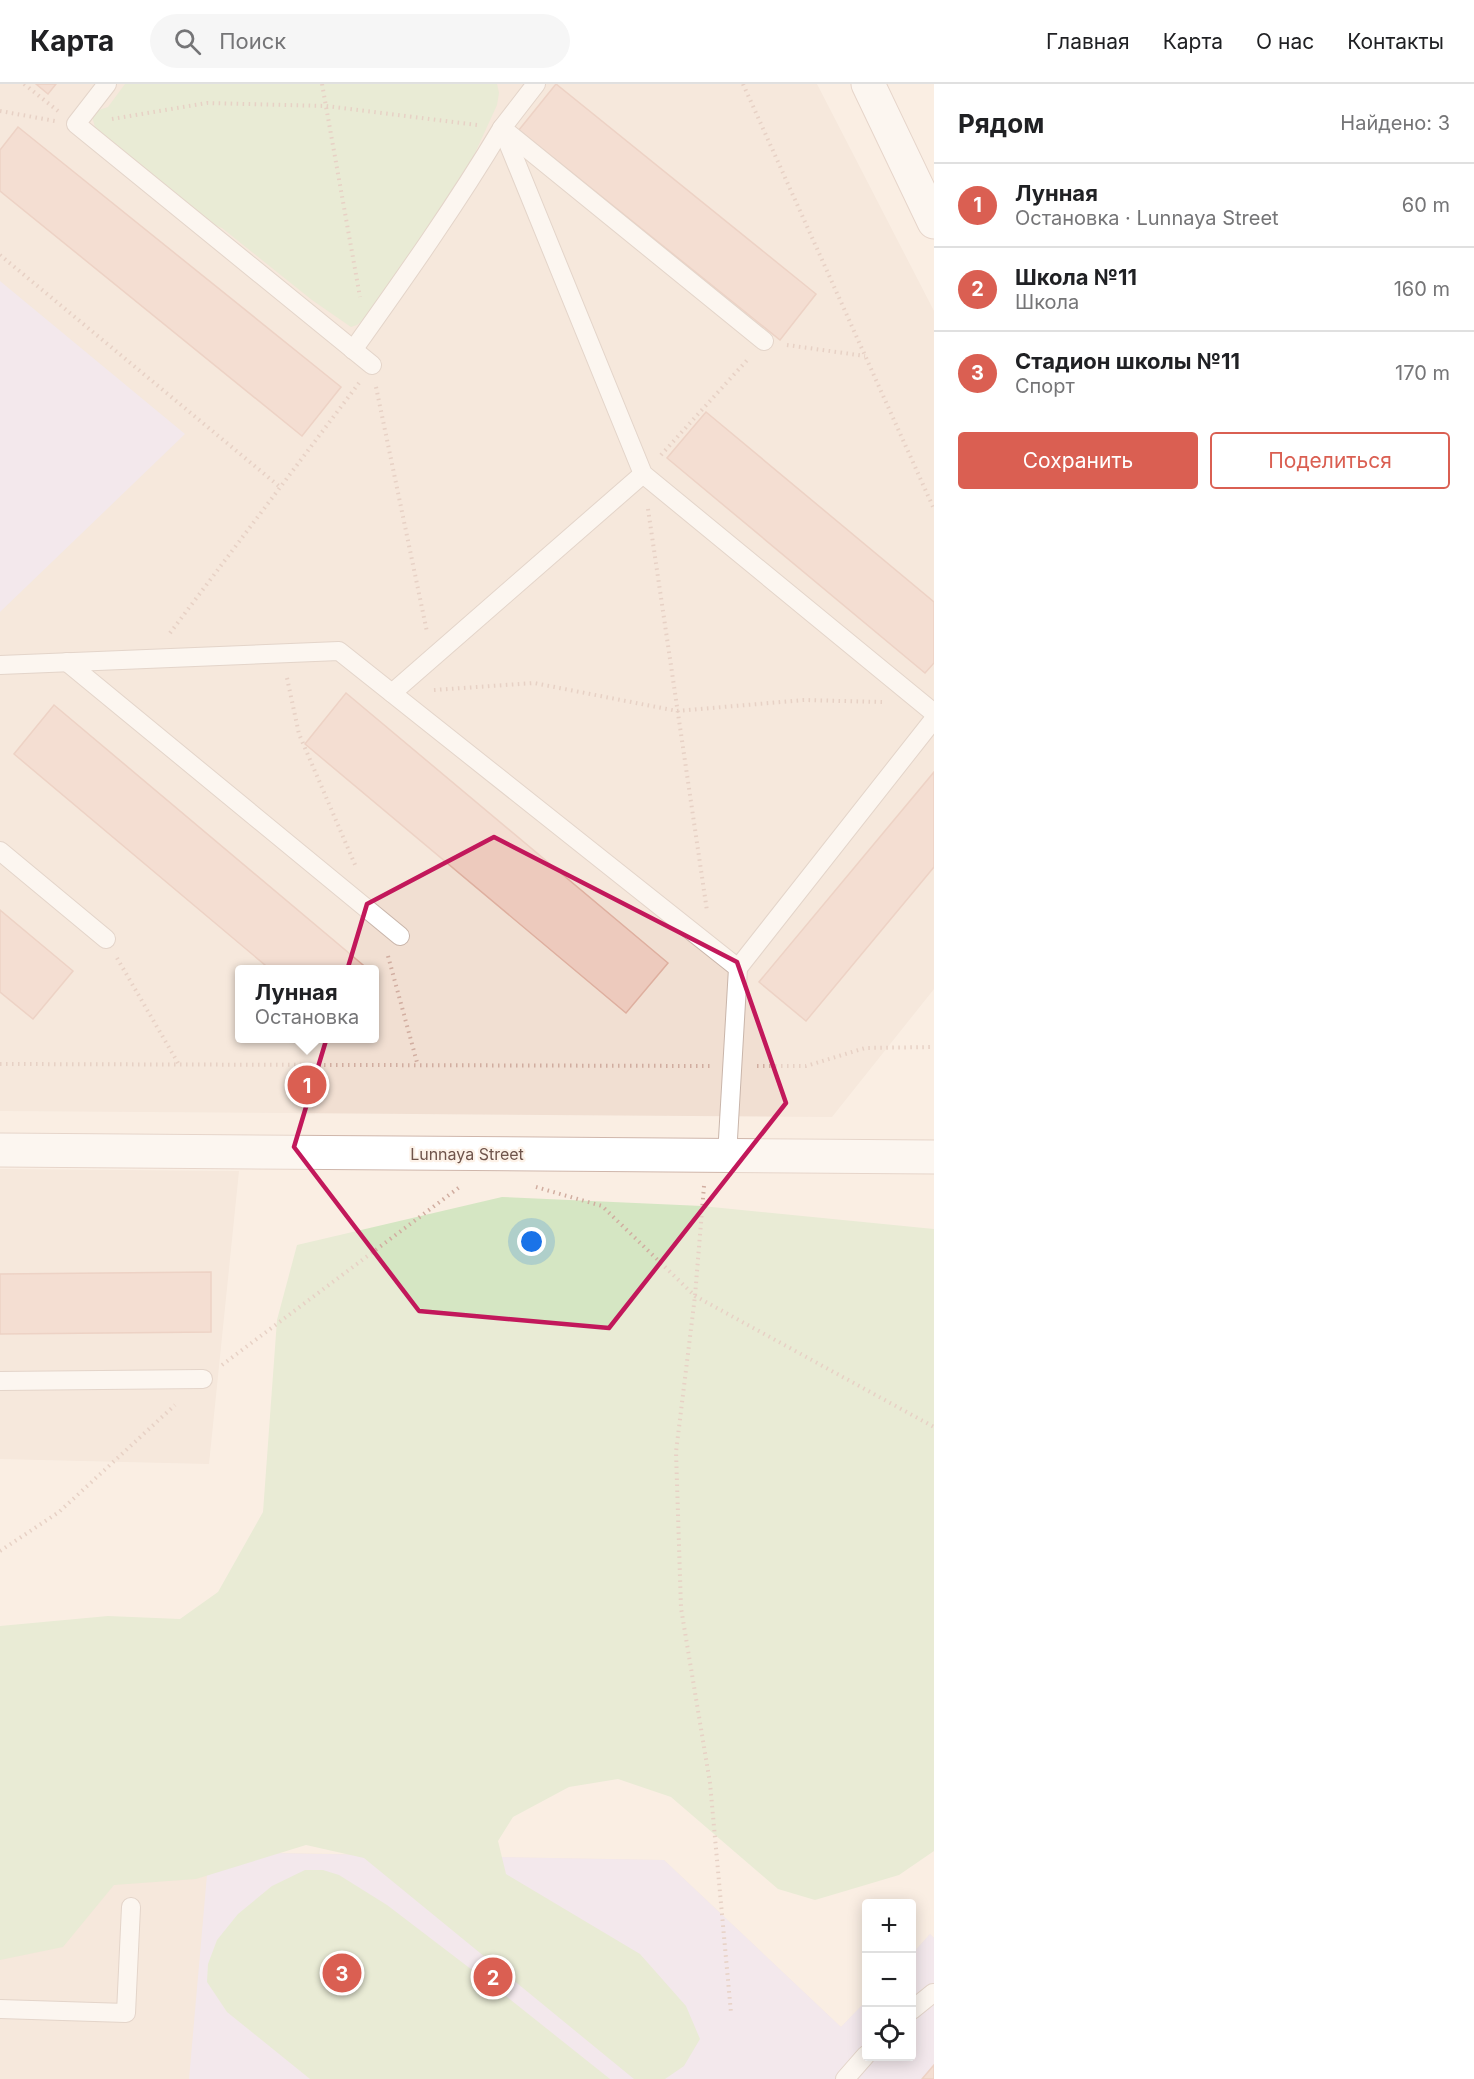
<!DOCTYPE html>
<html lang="ru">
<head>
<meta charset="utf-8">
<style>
  body { margin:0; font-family:Inter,sans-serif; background:#f6f6f6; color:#202124 }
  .controls { position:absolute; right:18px; bottom:18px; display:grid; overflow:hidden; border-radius:6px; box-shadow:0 3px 15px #0003 }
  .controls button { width:54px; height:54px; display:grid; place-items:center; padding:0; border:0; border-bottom:2px solid #e0e0e0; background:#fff; color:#202124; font:30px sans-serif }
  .you { position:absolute; left:532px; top:1158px; width:21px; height:21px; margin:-15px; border:4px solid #fff; border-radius:50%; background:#1a73e8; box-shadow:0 0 0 9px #1a73e833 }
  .badge { display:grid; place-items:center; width:39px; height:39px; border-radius:50%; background:#da5f52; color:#fff; font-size:20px; font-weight:700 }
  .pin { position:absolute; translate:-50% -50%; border:3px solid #fff; box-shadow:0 2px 6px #0006 }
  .popup { position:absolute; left:235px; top:881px; width:144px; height:78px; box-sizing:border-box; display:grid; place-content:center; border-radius:6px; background:#fff; filter:drop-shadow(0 2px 4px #0005); font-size:20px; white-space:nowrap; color:#757577 }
  .popup b { font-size:22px; color:#202124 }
  .popup::after { content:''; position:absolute; left:50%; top:100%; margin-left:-12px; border:12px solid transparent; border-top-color:#fff }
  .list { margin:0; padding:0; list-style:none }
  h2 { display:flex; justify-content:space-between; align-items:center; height:78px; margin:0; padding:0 24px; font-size:26px }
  h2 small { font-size:20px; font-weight:400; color:#757577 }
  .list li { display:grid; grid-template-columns:39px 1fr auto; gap:18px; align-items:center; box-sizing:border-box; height:84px; padding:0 24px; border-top:2px solid #e0e0e0 }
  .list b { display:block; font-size:22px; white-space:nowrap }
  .list p { margin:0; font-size:20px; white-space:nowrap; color:#757577 }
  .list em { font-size:20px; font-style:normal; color:#757577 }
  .actions { display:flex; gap:12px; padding:18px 24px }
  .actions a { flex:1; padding:14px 0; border:2px solid #da5f52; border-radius:6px; text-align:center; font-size:21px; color:#da5f52 }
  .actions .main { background:#da5f52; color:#fff }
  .icon { flex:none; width:33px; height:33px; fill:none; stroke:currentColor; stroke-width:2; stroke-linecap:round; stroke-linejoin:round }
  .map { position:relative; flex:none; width:934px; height:1995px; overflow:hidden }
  header { display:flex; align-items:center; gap:36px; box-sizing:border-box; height:84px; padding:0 30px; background:#fff; border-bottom:2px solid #e0e0e0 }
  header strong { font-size:28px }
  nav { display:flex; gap:33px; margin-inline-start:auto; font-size:21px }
  .search { width:420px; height:54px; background:#f6f6f6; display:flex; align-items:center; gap:15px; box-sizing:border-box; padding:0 21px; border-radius:33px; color:#757577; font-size:22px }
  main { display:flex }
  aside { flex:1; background:#fff }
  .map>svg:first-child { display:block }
  .residential { fill:#f1dfd2; fill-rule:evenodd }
  .education { fill:#ebe0f6 }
  .green { fill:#d5e6c3 }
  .building { fill:#edcabd; stroke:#deaf9f; stroke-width:1.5 }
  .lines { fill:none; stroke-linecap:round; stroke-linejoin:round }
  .lane-casing { stroke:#c9b5aa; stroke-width:20 }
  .secondary-casing { stroke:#cfb6ab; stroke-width:35 }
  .path { stroke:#d1ada0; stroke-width:4; stroke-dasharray:1.5 4.5; stroke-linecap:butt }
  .lane { stroke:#fff; stroke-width:18 }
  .secondary { stroke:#fff; stroke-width:33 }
  .marked { fill:none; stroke:#c2185b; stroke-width:4.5; stroke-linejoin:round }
  .labels { text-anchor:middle; stroke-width:4.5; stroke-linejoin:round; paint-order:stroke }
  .street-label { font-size:16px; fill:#6f544b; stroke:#fdf2e8 }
</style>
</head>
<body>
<header>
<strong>Карта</strong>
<div class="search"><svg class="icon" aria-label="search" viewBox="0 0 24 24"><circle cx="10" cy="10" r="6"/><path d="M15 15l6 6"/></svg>Поиск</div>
<nav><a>Главная</a><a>Карта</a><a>О нас</a><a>Контакты</a></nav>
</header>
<main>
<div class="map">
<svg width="934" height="1995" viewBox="0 0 934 1995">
  <rect width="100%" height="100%" fill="#faeee3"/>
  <g class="residential">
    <path d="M0,0H817L934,227V905L832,1033L0,1027ZM240,886H374V954H240Z"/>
    <path d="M0,1085L239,1087L209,1380L0,1375Z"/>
    <path d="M0,1764L664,1776L841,1943L866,1917V1972H912V1870L930,1850L934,1854V1995H0Z"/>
  </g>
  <g class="education">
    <path d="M0,197L185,350L0,528Z"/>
    <path d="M209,1768L664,1776L841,1943L866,1917V1972H912V1870L930,1850L934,1854V1995H189Z"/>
  </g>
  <g class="green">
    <path d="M125,0H497L499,9L497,21L464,93L440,130L364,235L357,241L351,243L312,216L222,144L207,138L96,47L92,32L96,27L108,23Z"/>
    <path d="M502,1113L702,1122L934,1145V1767L899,1791L815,1816L778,1805L671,1713L618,1695L569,1703L513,1733L498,1757L506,1790L640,1870L686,1922L700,1955L684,1982L665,1995H634L364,1774L306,1761L196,1795L114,1801L63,1863L0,1876V1542L108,1532L180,1535L218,1508L263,1428L277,1236L297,1161Z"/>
    <path d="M305,1786H323L339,1791L387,1821L497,1905L610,1995H310L227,1928L207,1898L208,1880L217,1856L238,1830L272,1802Z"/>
  </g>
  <g class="building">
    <path d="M36,0H56L48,10Z"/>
    <path d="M556,0L816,210L780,256L519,46Z"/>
    <path d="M18,43L341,303L302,352L0,107V66Z"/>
    <path d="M706,328L934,518V579L925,589L667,374Z"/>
    <path d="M346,609L668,879L626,929L305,660Z"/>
    <path d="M54,621L369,886H271L14,670Z"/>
    <path d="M934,688V783L806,937L759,898Z"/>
    <path d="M0,826L73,887L33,935L0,908Z"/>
    <path d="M211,1188V1248L0,1250V1190Z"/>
    <path d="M934,1981V1995H922Z"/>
  </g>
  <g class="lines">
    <g class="lane-casing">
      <g id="lane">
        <path d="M107,0L76,40L372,281"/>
        <path d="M536,0L502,44L764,257"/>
        <path d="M502,44L643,390L934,629"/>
        <path d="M353,266C405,193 456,121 502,44"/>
        <path d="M67,578L400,852"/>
        <path d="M0,581L339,567L738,884L727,1072"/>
        <path d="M392,609L643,390"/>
        <path d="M0,767L106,855"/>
        <path d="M738,884L934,635"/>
        <path d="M0,1297L203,1295"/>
        <path d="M0,1925L126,1929L131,1823"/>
        <path d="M912,1926L933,1909L934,1910"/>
        <path d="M845,1995L866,1971"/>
      </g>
    </g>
    <g class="secondary-casing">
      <g id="secondary">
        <path d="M868,0L934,138"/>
        <path d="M0,1066L934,1073"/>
      </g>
    </g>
    <g class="path">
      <path d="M24,0L58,27"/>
      <path d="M322,0L360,213"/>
      <path d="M743,0L934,425"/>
      <path d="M0,27L55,37"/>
      <path d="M112,35L207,19L326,22L477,41"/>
      <path d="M0,171L280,403"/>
      <path d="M787,261L865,272"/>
      <path d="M376,303L427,548"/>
      <path d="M661,371L749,274"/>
      <path d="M648,425L707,827"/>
      <path d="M170,549L359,299"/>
      <path d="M287,594L299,650L356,783"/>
      <path d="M434,606L534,599L677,627L804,616L882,618"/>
      <path d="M388,872L418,982"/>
      <path d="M117,874L178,979"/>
      <path d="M0,980L710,982"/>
      <path d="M757,982H806L865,964L934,963"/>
      <path d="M704,1102L695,1212L676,1368L681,1524L710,1699L731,1929"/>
      <path d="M536,1103L602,1122L695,1212L934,1343"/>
      <path d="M222,1281L461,1102"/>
      <path d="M0,1467L59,1428L175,1321"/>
    </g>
    <use href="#lane" class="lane"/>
    <use href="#secondary" class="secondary"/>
  </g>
  <path d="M0 0H934V1995H0ZM494,753L737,878L786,1019L609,1244L419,1227L294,1063L367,820Z" fill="#faeee3" fill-opacity=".55" fill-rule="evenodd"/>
  <path class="marked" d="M494,753L737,878L786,1019L609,1244L419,1227L294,1063L367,820Z"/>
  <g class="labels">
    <g class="street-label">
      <text x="467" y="1076">Lunnaya Street</text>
    </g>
  </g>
</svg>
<div class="controls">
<button>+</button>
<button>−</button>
<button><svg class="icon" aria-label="locate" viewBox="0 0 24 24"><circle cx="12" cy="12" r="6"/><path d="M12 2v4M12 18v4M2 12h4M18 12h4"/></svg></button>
</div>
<div class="you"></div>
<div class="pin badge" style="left:307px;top:1001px">1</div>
<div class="popup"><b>Лунная</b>Остановка</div>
<div class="pin badge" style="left:493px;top:1893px">2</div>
<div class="pin badge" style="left:342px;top:1889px">3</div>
</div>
<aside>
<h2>Рядом<small>Найдено: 3</small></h2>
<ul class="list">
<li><span class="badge">1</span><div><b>Лунная</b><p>Остановка · Lunnaya Street</p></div><em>60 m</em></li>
<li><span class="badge">2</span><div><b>Школа №11</b><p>Школа</p></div><em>160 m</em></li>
<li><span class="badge">3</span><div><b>Стадион школы №11</b><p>Спорт</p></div><em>170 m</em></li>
</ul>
<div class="actions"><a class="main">Сохранить</a><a>Поделиться</a></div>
</aside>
</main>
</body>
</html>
